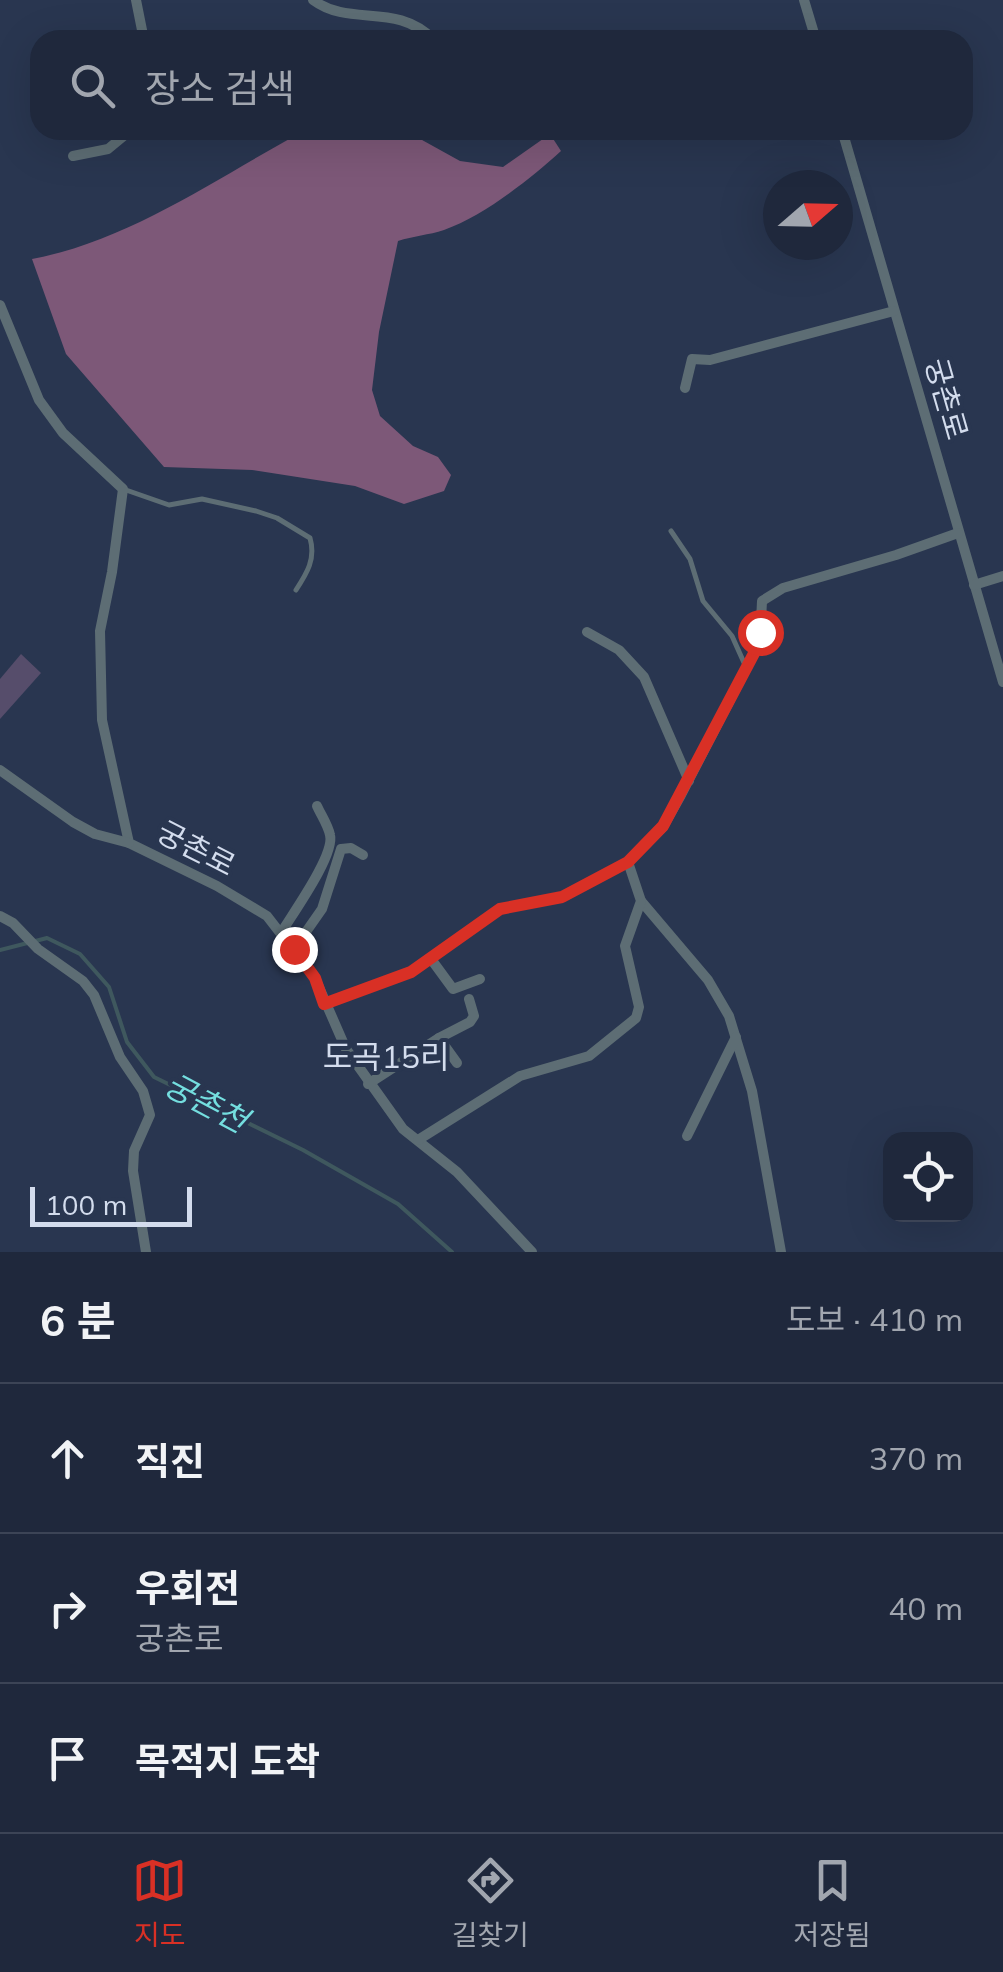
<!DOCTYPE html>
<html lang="ko">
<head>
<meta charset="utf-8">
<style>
  body { margin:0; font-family:Mulish,"Noto Sans KR",sans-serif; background:#2c3447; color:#f1f3f6 }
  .controls { position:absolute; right:30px; bottom:30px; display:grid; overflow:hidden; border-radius:20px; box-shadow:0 10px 40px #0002 }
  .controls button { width:90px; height:90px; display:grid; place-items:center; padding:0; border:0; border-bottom:2px solid #3c4456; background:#1f283c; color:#f1f3f6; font:50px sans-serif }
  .compass { position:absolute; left:763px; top:170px; width:90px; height:90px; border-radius:50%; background:#1f283c; box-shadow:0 10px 40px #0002; rotate:70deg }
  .scale { position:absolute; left:30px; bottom:25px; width:162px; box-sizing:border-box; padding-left:10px; border:5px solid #d3dced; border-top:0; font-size:28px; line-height:35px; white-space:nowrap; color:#d3dced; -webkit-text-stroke:8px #293650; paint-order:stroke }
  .stop { position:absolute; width:30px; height:30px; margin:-22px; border:8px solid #d93025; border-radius:50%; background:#fff }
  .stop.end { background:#d93025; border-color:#fff; box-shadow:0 2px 10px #0008 }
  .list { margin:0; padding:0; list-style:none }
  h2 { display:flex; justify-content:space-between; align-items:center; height:130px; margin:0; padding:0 40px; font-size:42px }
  h2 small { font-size:32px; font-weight:400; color:#a1a6af }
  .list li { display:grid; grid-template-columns:65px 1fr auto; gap:30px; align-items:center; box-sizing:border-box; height:150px; padding:0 40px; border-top:2px solid #3c4456 }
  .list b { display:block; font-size:38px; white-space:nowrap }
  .list p { margin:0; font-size:32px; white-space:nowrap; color:#a1a6af }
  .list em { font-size:32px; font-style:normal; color:#a1a6af }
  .icon { flex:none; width:55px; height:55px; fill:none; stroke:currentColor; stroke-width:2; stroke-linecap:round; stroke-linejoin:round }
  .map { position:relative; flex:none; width:1003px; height:1252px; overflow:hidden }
  .search { position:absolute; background:#1f283c; box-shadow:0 10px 40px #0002; left:30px; right:30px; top:30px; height:110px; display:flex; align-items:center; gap:25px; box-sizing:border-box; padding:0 35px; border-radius:30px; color:#a1a6af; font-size:38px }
  .sheet { height:580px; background:#1f283c }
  nav { display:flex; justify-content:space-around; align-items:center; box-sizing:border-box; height:140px; border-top:2px solid #3c4456; background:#1f283c; font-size:28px; color:#a1a6af }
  nav a { display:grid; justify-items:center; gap:5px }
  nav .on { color:#d93025 }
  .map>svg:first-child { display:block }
  .forest { fill:#7d5878 }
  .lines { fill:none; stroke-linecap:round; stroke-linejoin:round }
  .stream { stroke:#3f585e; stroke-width:4 }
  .building { fill:#564d6b }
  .lane { stroke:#5d6d74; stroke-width:5 }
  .street { stroke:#5d6d74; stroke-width:10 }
  .route { stroke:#d93025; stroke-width:12 }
  .labels { text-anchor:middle; stroke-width:8; stroke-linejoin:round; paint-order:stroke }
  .street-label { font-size:30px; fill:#d3dced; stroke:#293650 }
  .neighbourhood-label { font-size:32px; fill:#d3dced; stroke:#293650 }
  .water-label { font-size:32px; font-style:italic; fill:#74dedf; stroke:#293650 }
</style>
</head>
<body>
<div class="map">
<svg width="1003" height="1252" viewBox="0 0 1003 1252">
  <rect width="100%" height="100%" fill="#293650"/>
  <path class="forest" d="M296,130H404L460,161L503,167L550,134L561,151C530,179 484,216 444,230C429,235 413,236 398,241L379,332L372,390L380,416L413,446L438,457L451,475L444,491L404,504L355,486L252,470L164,467L66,354L32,259C126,241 208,184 291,138Z"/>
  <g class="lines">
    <path class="stream" d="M0,950L47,938L80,954L109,987L127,1042L154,1077L303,1150L398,1204L452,1252"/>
  </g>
  <path class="building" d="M21,654L41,673L0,719V679Z"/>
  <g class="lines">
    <g class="lane">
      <path d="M126,490L169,505L202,499L256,511L277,518L310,538C316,559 307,573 296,590"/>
      <path d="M671,531L690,559L703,601L732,636L745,665"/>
    </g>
    <g class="street">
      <path d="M136,0L144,40"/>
      <path d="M313,0C351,28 395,1 434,40"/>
      <path d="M804,0L816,40"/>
      <path d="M842,130L1003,682"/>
      <path d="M73,156L108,149L131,130"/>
      <path d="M0,305L39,400L63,433L123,489L112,572L100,631L102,720L129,843L217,886L267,916L315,978L346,1049L403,1129L457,1172L532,1252"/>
      <path d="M685,388L692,359L710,360L894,311"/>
      <path d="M974,585L1003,576"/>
      <path d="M587,632L619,650L644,677L689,781"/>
      <path d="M0,770L73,822L95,834L129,843"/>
      <path d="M641,901L708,980L729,1016L752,1091L781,1252"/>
      <path d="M0,916L13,923L38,949L83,981L94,995L120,1057L143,1091L150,1115L134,1151L133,1171L146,1252"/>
      <path d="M281,933C293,913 335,855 330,835C328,825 321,815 317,806"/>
      <path d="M294,949L322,909L341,849L351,848L363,855"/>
      <path d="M431,959L453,989L480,979"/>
      <path d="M324,1004L411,972L500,909L562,897L628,862L663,827L681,795L760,642L762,601L783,588L896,555L958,533"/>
      <path d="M439,1038L470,1022L474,1016L469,999"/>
      <path d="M368,1084L439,1038L457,1063"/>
      <path d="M687,1136L736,1037"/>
      <path d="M418,1140L520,1076L589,1056L636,1018L639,1007L625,946L641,901L628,862"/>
    </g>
  </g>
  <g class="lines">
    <path class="route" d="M294,949L315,978L324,1004L411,972L500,909L562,897L628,862L663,826L760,642V632"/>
  </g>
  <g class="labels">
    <g class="street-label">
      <text transform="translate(946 399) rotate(74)" y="10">궁촌로</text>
      <text transform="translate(196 849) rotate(27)" y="10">궁촌로</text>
    </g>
    <g class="neighbourhood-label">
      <text x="386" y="1068">도곡15리</text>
    </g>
    <g class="water-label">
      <text transform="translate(206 1103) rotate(28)" y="11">궁촌천</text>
    </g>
  </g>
</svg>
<div class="controls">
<button><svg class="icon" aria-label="locate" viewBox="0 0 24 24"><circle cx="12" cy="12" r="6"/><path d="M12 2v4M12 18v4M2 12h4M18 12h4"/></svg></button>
</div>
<svg class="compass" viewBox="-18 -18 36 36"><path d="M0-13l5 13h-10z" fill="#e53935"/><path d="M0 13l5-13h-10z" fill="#a1a6af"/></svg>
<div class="scale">100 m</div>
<div class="stop" style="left:760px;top:632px"></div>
<div class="stop end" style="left:294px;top:949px"></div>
<div class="search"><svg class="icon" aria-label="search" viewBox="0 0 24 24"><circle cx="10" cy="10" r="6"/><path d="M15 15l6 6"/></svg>장소 검색</div>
</div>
<section class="sheet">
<h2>6 분<small>도보 · 410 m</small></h2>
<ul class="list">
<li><svg class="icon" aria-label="ahead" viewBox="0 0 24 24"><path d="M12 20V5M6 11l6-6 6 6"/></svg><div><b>직진</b></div><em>370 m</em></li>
<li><svg class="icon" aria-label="right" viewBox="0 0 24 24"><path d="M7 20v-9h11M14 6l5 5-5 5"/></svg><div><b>우회전</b><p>궁촌로</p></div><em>40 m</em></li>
<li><svg class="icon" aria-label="arrive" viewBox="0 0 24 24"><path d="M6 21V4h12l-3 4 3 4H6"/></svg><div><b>목적지 도착</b></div></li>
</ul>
</section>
<nav>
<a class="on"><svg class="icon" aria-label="map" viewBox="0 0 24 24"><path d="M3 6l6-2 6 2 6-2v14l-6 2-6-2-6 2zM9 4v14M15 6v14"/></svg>지도</a>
<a><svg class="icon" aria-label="directions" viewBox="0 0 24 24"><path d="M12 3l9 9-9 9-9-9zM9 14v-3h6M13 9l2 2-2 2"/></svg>길찾기</a>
<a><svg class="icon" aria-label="saved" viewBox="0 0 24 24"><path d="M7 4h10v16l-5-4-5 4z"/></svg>저장됨</a>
</nav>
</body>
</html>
